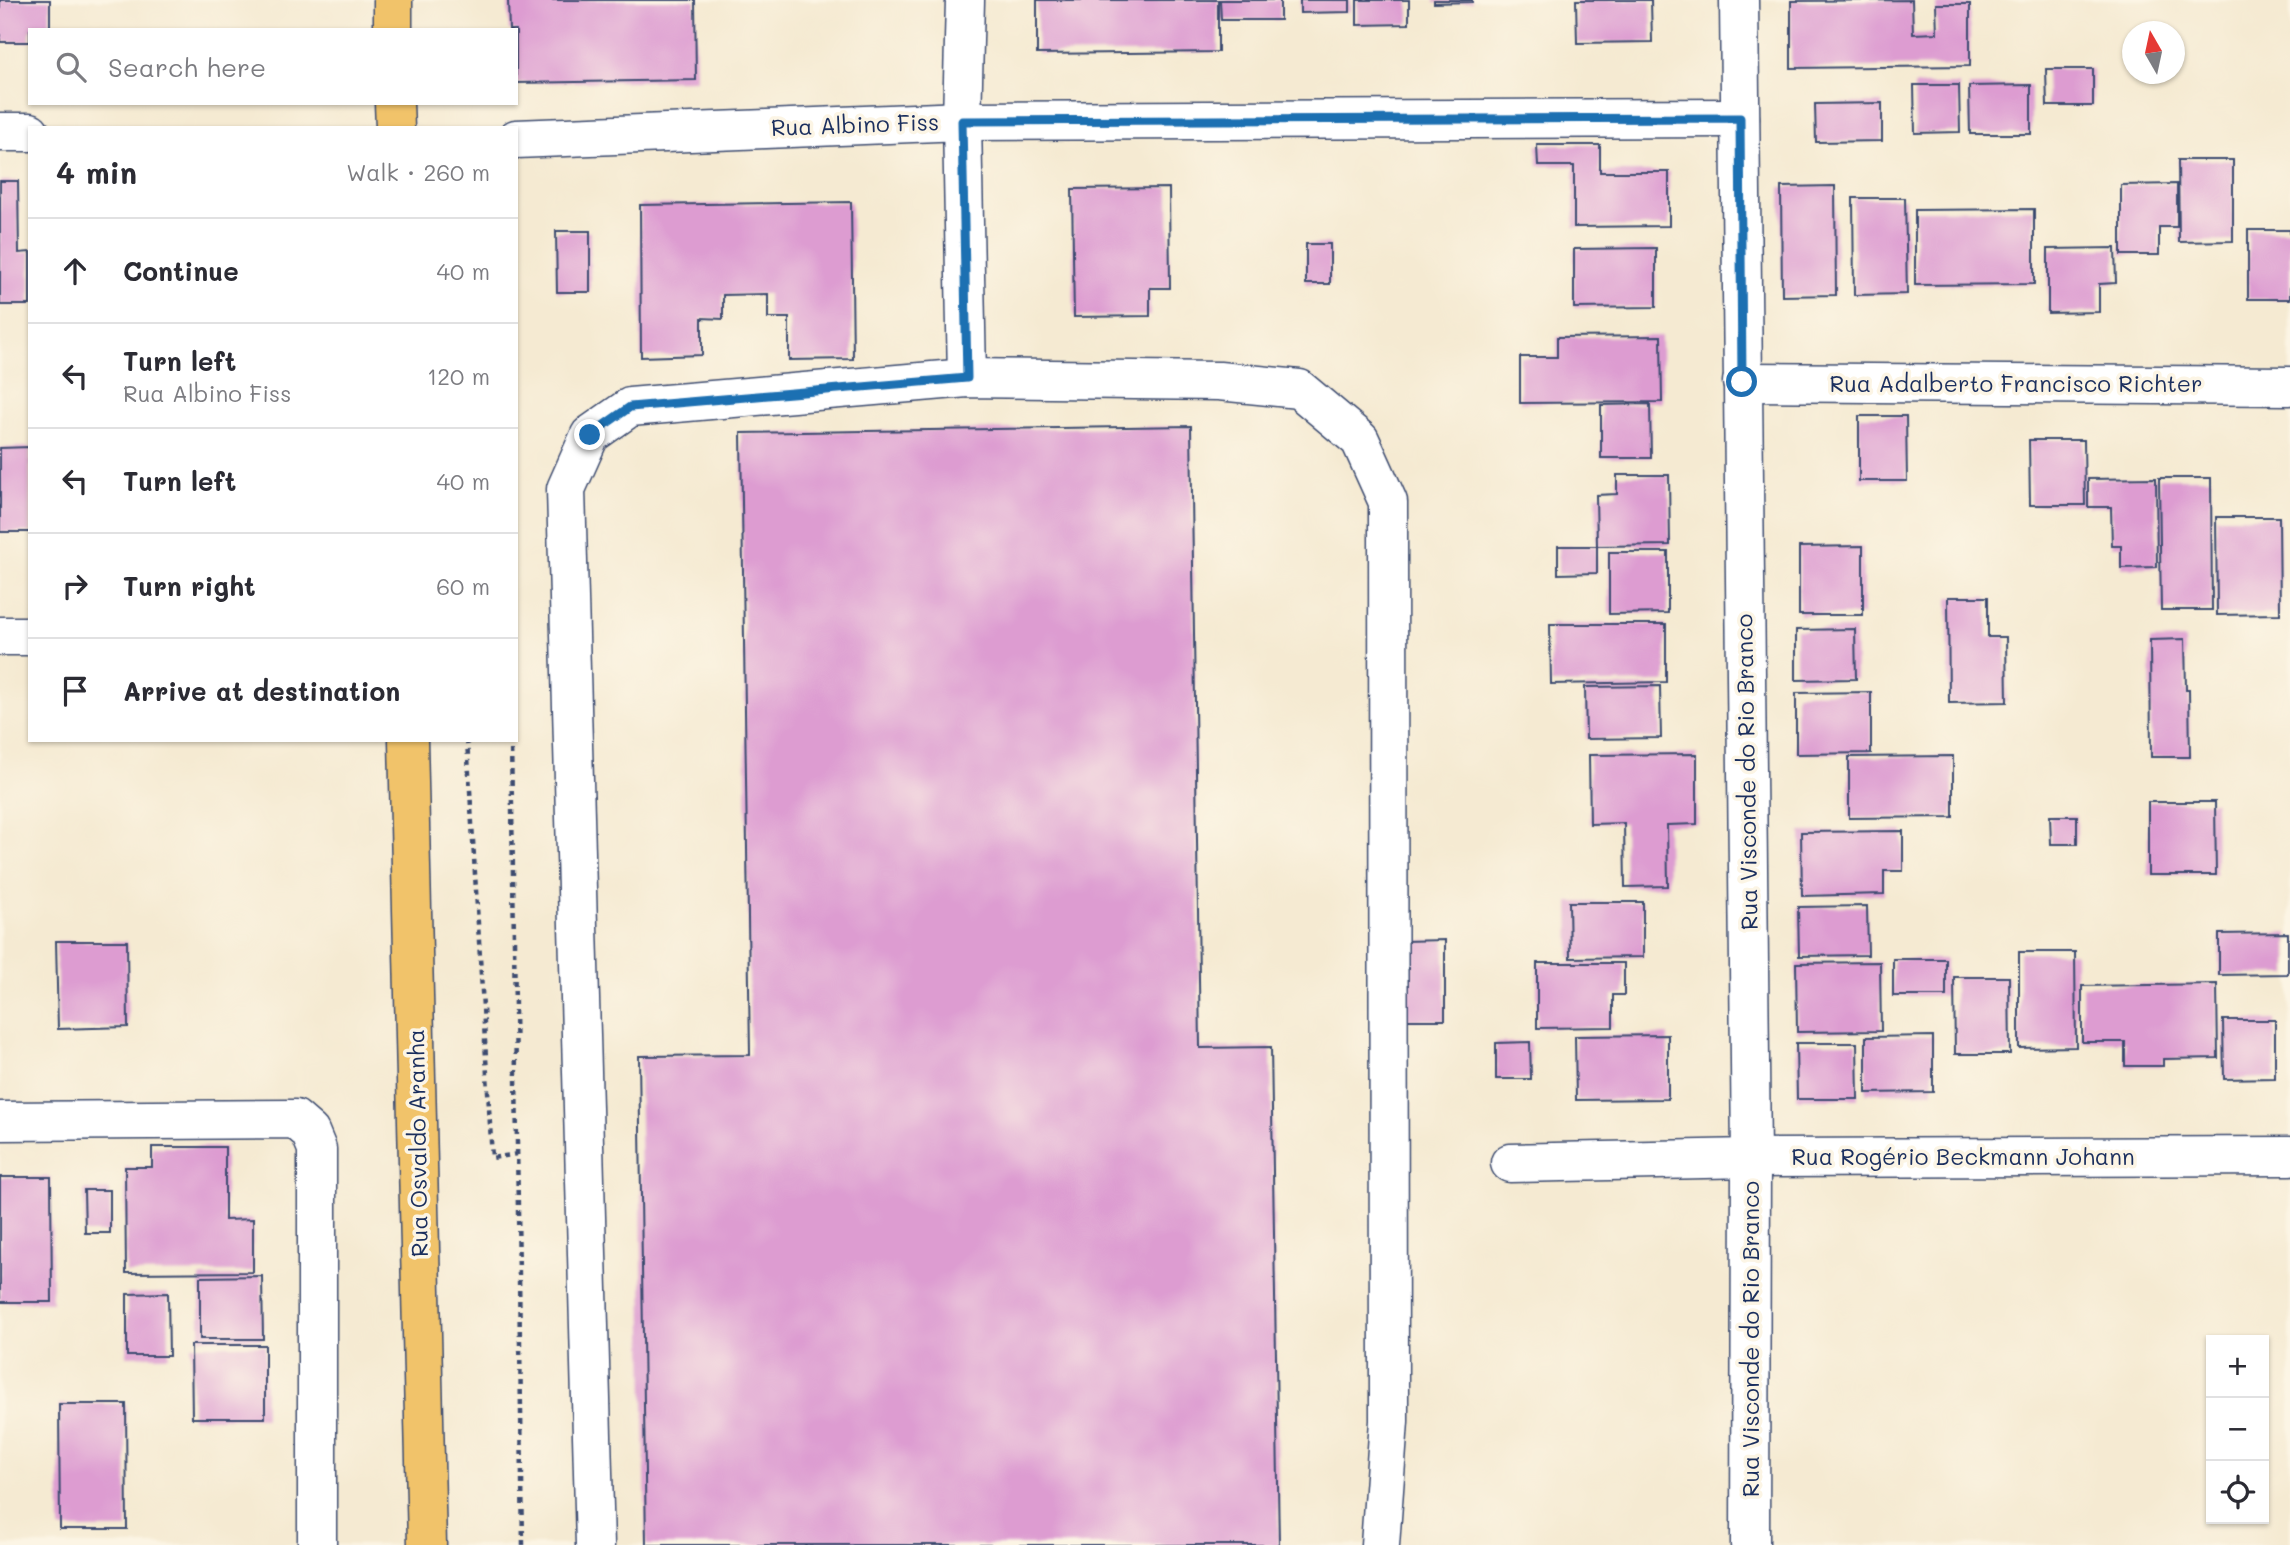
<!DOCTYPE html>
<html lang="en">
<head>
<meta charset="utf-8">
<style>
  body { margin:0; font-family:Mali,sans-serif; background:#f7f7f7; color:#2b2b33 }
  .controls { position:absolute; right:21px; bottom:21px; display:grid; overflow:hidden; border-radius:0px; box-shadow:0 2px 5px #0004 }
  .controls button { width:63px; height:63px; display:grid; place-items:center; padding:0; border:0; border-bottom:2px solid #e1e1e2; background:#fff; color:#2b2b33; font:35px sans-serif }
  .compass { position:absolute; left:2122px; top:21px; width:63px; height:63px; border-radius:50%; background:#fff; box-shadow:0 2px 5px #0004; rotate:351deg }
  .stop { position:absolute; width:21px; height:21px; margin:-16px; border:5px solid #1f6fb2; border-radius:50%; background:#fff }
  .stop.end { background:#1f6fb2; border-color:#fff; box-shadow:0 2px 7px #0008 }
  .list { margin:0; padding:0; list-style:none }
  h2 { display:flex; justify-content:space-between; align-items:center; height:91px; margin:0; padding:0 28px; font-size:30px }
  h2 small { font-size:23px; font-weight:400; color:#7c7c81 }
  .list li { display:grid; grid-template-columns:46px 1fr auto; gap:21px; align-items:center; box-sizing:border-box; height:105px; padding:0 28px; border-top:2px solid #e1e1e2 }
  .list b { display:block; font-size:26px; white-space:nowrap }
  .list p { margin:0; font-size:23px; white-space:nowrap; color:#7c7c81 }
  .list em { font-size:23px; font-style:normal; color:#7c7c81 }
  .icon { flex:none; width:38px; height:38px; fill:none; stroke:currentColor; stroke-width:2; stroke-linecap:round; stroke-linejoin:round }
  .map { position:relative; flex:none; width:2290px; height:1545px; overflow:hidden }
  .search { position:absolute; background:#fff; box-shadow:0 2px 5px #0004; left:28px; top:28px; width:490px; height:77px; display:flex; align-items:center; gap:18px; box-sizing:border-box; padding:0 24px; border-radius:0px; color:#7c7c81; font-size:26px }
  .panel { position:absolute; background:#fff; box-shadow:0 2px 5px #0004; left:28px; top:126px; width:490px; height:616px; border-radius:0px }
  .map>svg:first-child { display:block }
  .building { fill:#dd9cd1 }
  .lines { fill:none; stroke-linecap:round; stroke-linejoin:round }
  .minor-casing { stroke:#3c4b6f; stroke-width:41 }
  .major-casing { stroke:#3c4b6f; stroke-width:41 }
  .path { stroke:#3c4b6f; stroke-width:4.5; stroke-dasharray:5 5; stroke-linecap:butt }
  .minor { stroke:#fff; stroke-width:38 }
  .major { stroke:#f1c36a; stroke-width:38 }
  .route { stroke:#1f6fb2; stroke-width:9 }
  .labels { text-anchor:middle; stroke-width:7; stroke-linejoin:round; paint-order:stroke }
  .street-label { font-size:23px; fill:#1b2f5e; stroke:#fcf5e5 }
</style>
</head>
<body>
<div class="map">
<svg width="2290" height="1545" viewBox="0 0 2290 1545">
  <rect width="100%" height="100%" fill="#fcf5e5"/>
  <filter id="ink" filterUnits="userSpaceOnUse"><feTurbulence type="fractalNoise" baseFrequency=".0143" numOctaves="2"/><feDisplacementMap in="SourceGraphic" scale="14" xChannelSelector="R" yChannelSelector="G"/><feConvolveMatrix kernelMatrix="1 2 1 2 8 2 1 2 1" color-interpolation-filters="sRGB"/></filter>
  <filter id="wash" filterUnits="userSpaceOnUse"><feTurbulence type="fractalNoise" baseFrequency=".00686" numOctaves="4" result="noise"/><feDisplacementMap in="SourceGraphic" scale="28" xChannelSelector="R" yChannelSelector="G"/><feGaussianBlur stdDeviation="1.57" result="paint"/><feColorMatrix in="noise" values="0 0 0 0 0 0 0 0 0 0 0 0 0 0 0 0 0 1.4 0 .05"/><feComposite in="paint" operator="in"/></filter>
  <g filter="url(#wash)">
    <rect width="100%" height="100%" fill="#f5ead2"/>
    <g id="blocks">
      <g class="building">
        <path d="M0,0H50V30H30V42H0Z"/>
        <path d="M508,0H695L696,80L516,83V30H509Z"/>
        <path d="M1037,0H1218V52L1037,54Z"/>
        <path d="M1220,0H1280V20H1221Z"/>
        <path d="M1300,0H1350V12L1300,13Z"/>
        <path d="M1357,0H1409V24L1357,25Z"/>
        <path d="M1434,0H1472V2L1434,3Z"/>
        <path d="M1576,0H1651L1652,42L1577,43Z"/>
        <path d="M1912,0L1913,34L1937,33L1936,4H1970V66L1791,68V1Z"/>
        <path d="M2046,69H2093V106H2047Z"/>
        <path d="M1914,85H1959L1960,132L1915,133Z"/>
        <path d="M2031,85V134H1970L1969,86Z"/>
        <path d="M1882,103V141L1816,142L1815,104Z"/>
        <path d="M1537,145H1600V172H1669V226L1574,227V166H1538Z"/>
        <path d="M2178,160H2233V241L2179,242Z"/>
        <path d="M0,181H18L19,253L30,252V305H0Z"/>
        <path d="M2177,184V227H2159V255H2121V185Z"/>
        <path d="M1835,186L1836,295L1782,296L1781,187Z"/>
        <path d="M1169,188L1170,288H1150V316L1074,317L1072,189Z"/>
        <path d="M1853,198H1905L1907,294L1854,295Z"/>
        <path d="M851,202L853,359L789,360V318H768V294L723,295V319L702,318V355L641,357L640,205Z"/>
        <path d="M2034,209V284L1915,285V210Z"/>
        <rect x="2248" y="230" width="42" height="69"/>
        <path d="M556,231H590V292H557Z"/>
        <rect x="1306" y="244" width="24" height="40"/>
        <path d="M1656,248V307L1574,308V249Z"/>
        <path d="M2115,248L2116,283L2099,284V312L2048,313V249Z"/>
        <path d="M1661,336L1662,402L1520,403V357H1557V337Z"/>
        <path d="M1650,404L1651,458H1601V405Z"/>
        <path d="M1859,416H1906L1907,481H1859Z"/>
        <path d="M1191,426L1200,1048L1271,1047L1279,1545H646L639,1056L750,1055L741,433Z"/>
        <path d="M2029,440H2084L2085,505H2030Z"/>
        <path d="M30,447V532H0V448Z"/>
        <path d="M1617,475H1669L1670,545L1597,546V573L1558,574V546H1597L1596,495L1617,494Z"/>
        <path d="M2156,478L2157,567L2121,568V546H2112L2111,507H2088V479Z"/>
        <path d="M2159,478H2211L2212,610H2161Z"/>
        <path d="M2216,517H2279L2280,614L2217,615Z"/>
        <path d="M1863,546V615H1799V547Z"/>
        <path d="M1609,552H1668V613L1609,614Z"/>
        <path d="M1948,597H1988V637H2006L2007,702L1949,703Z"/>
        <path d="M1550,624H1666V682L1551,684Z"/>
        <path d="M1855,629L1856,679L1796,680V630Z"/>
        <path d="M2185,639L2186,690H2189L2190,757H2151L2150,640Z"/>
        <path d="M1660,686L1661,738L1586,739L1585,687Z"/>
        <path d="M1871,692V753L1796,754V693Z"/>
        <path d="M1697,754V824L1667,825L1668,886L1625,887L1624,823L1590,824L1589,755Z"/>
        <path d="M1953,756V817L1849,818V757Z"/>
        <path d="M2148,802H2215L2216,875H2148Z"/>
        <path d="M2050,816H2077V844H2051Z"/>
        <path d="M1903,831V871H1884V894L1802,896L1801,832Z"/>
        <path d="M1569,902H1643V957L1570,958Z"/>
        <path d="M1867,906L1868,955L1799,956L1798,907Z"/>
        <path d="M2288,933V974L2219,975V934Z"/>
        <path d="M1445,940V1020H1404L1403,941Z"/>
        <path d="M56,941H127L128,1027L58,1029Z"/>
        <path d="M2019,952H2075L2076,1047L2019,1048Z"/>
        <rect x="1893" y="959" width="53" height="37"/>
        <path d="M1880,962L1881,1031L1797,1032L1796,963Z"/>
        <path d="M1537,963H1624V995H1613V1027L1537,1028Z"/>
        <path d="M1954,977H2009L2010,1054H1955Z"/>
        <path d="M2217,984L2218,1058L2163,1059V1066H2125V1042H2082V986Z"/>
        <path d="M2223,1020H2275V1078L2224,1079Z"/>
        <path d="M1668,1035V1099L1576,1100L1575,1036Z"/>
        <path d="M1933,1036V1092L1866,1093V1037Z"/>
        <path d="M1530,1042L1531,1079H1496V1043Z"/>
        <path d="M1796,1043H1857L1858,1099H1797Z"/>
        <path d="M152,1147H225V1220L253,1219V1272L126,1273L125,1167H152Z"/>
        <path d="M0,1177H51L52,1302H0Z"/>
        <path d="M84,1190H110V1233H85Z"/>
        <path d="M262,1276L263,1339H200V1277Z"/>
        <path d="M168,1293L169,1356H127V1294Z"/>
        <path d="M191,1345H265V1418H192Z"/>
        <path d="M59,1404H126L127,1529H60Z"/>
      </g>
    </g>
  </g>
  <g filter="url(#ink)">
    <use href="#blocks" fill-opacity="0" stroke="#3c4b6f" stroke-width="2"/>
    <g class="lines">
      <g class="minor-casing">
        <g id="minor">
          <path d="M965,0L962,121L967,378"/>
          <path d="M1739,0L1751,1158L1750,1545"/>
          <path d="M0,132H30"/>
          <path d="M516,139L962,121L1740,118"/>
          <path d="M1742,382L2290,386"/>
          <path d="M0,636H30"/>
          <path d="M0,1121L295,1119L310,1132L317,1149V1545"/>
          <path d="M1510,1163L1751,1158L2290,1156"/>
          <path d="M595,1545L566,489L590,435L630,407L967,378L1219,381L1299,389L1360,440L1388,502L1389,1421L1380,1545"/>
        </g>
      </g>
      <g class="major-casing">
        <g id="major">
          <path d="M393,0V30"/>
          <path d="M394,103L395,128"/>
          <path d="M408,740L427,1545"/>
        </g>
      </g>
      <g class="path">
        <path d="M467,740L492,1158L517,1154"/>
        <path d="M511,740L523,1545"/>
      </g>
      <use href="#minor" class="minor"/>
      <use href="#major" class="major"/>
    </g>
  </g>
  <g class="lines" filter="url(#ink)">
    <path class="route" d="M590,435L630,407L967,378L962,121L1740,118L1742,382"/>
  </g>
  <g class="labels">
    <g class="street-label">
      <text transform="translate(855 125) rotate(-2)" y="8">Rua Albino Fiss</text>
      <text x="2016" y="392">Rua Adalberto Francisco Richter</text>
      <text transform="translate(1747 772) rotate(-91)" y="8">Rua Visconde do Rio Branco</text>
      <text transform="translate(418 1143) rotate(-91)" y="8">Rua Osvaldo Aranha</text>
      <text x="1963" y="1165">Rua Rogério Beckmann Johann</text>
      <text transform="translate(1751 1339) rotate(-90)" y="8">Rua Visconde do Rio Branco</text>
    </g>
  </g>
</svg>
<div class="controls">
<button>+</button>
<button>−</button>
<button><svg class="icon" aria-label="locate" viewBox="0 0 24 24"><circle cx="12" cy="12" r="6"/><path d="M12 2v4M12 18v4M2 12h4M18 12h4"/></svg></button>
</div>
<svg class="compass" viewBox="-18 -18 36 36"><path d="M0-13l5 13h-10z" fill="#e53935"/><path d="M0 13l5-13h-10z" fill="#7c7c81"/></svg>
<div class="stop" style="left:1742px;top:382px"></div>
<div class="stop end" style="left:590px;top:435px"></div>
<div class="search"><svg class="icon" aria-label="search" viewBox="0 0 24 24"><circle cx="10" cy="10" r="6"/><path d="M15 15l6 6"/></svg>Search here</div>
<section class="panel">
<h2>4 min<small>Walk · 260 m</small></h2>
<ul class="list">
<li><svg class="icon" aria-label="ahead" viewBox="0 0 24 24"><path d="M12 20V5M6 11l6-6 6 6"/></svg><div><b>Continue</b></div><em>40 m</em></li>
<li><svg class="icon" aria-label="left" viewBox="0 0 24 24"><path d="M17 20v-9H6M10 6l-5 5 5 5"/></svg><div><b>Turn left</b><p>Rua Albino Fiss</p></div><em>120 m</em></li>
<li><svg class="icon" aria-label="left" viewBox="0 0 24 24"><path d="M17 20v-9H6M10 6l-5 5 5 5"/></svg><div><b>Turn left</b></div><em>40 m</em></li>
<li><svg class="icon" aria-label="right" viewBox="0 0 24 24"><path d="M7 20v-9h11M14 6l5 5-5 5"/></svg><div><b>Turn right</b></div><em>60 m</em></li>
<li><svg class="icon" aria-label="arrive" viewBox="0 0 24 24"><path d="M6 21V4h12l-3 4 3 4H6"/></svg><div><b>Arrive at destination</b></div></li>
</ul>
</section>
</div>
</body>
</html>
